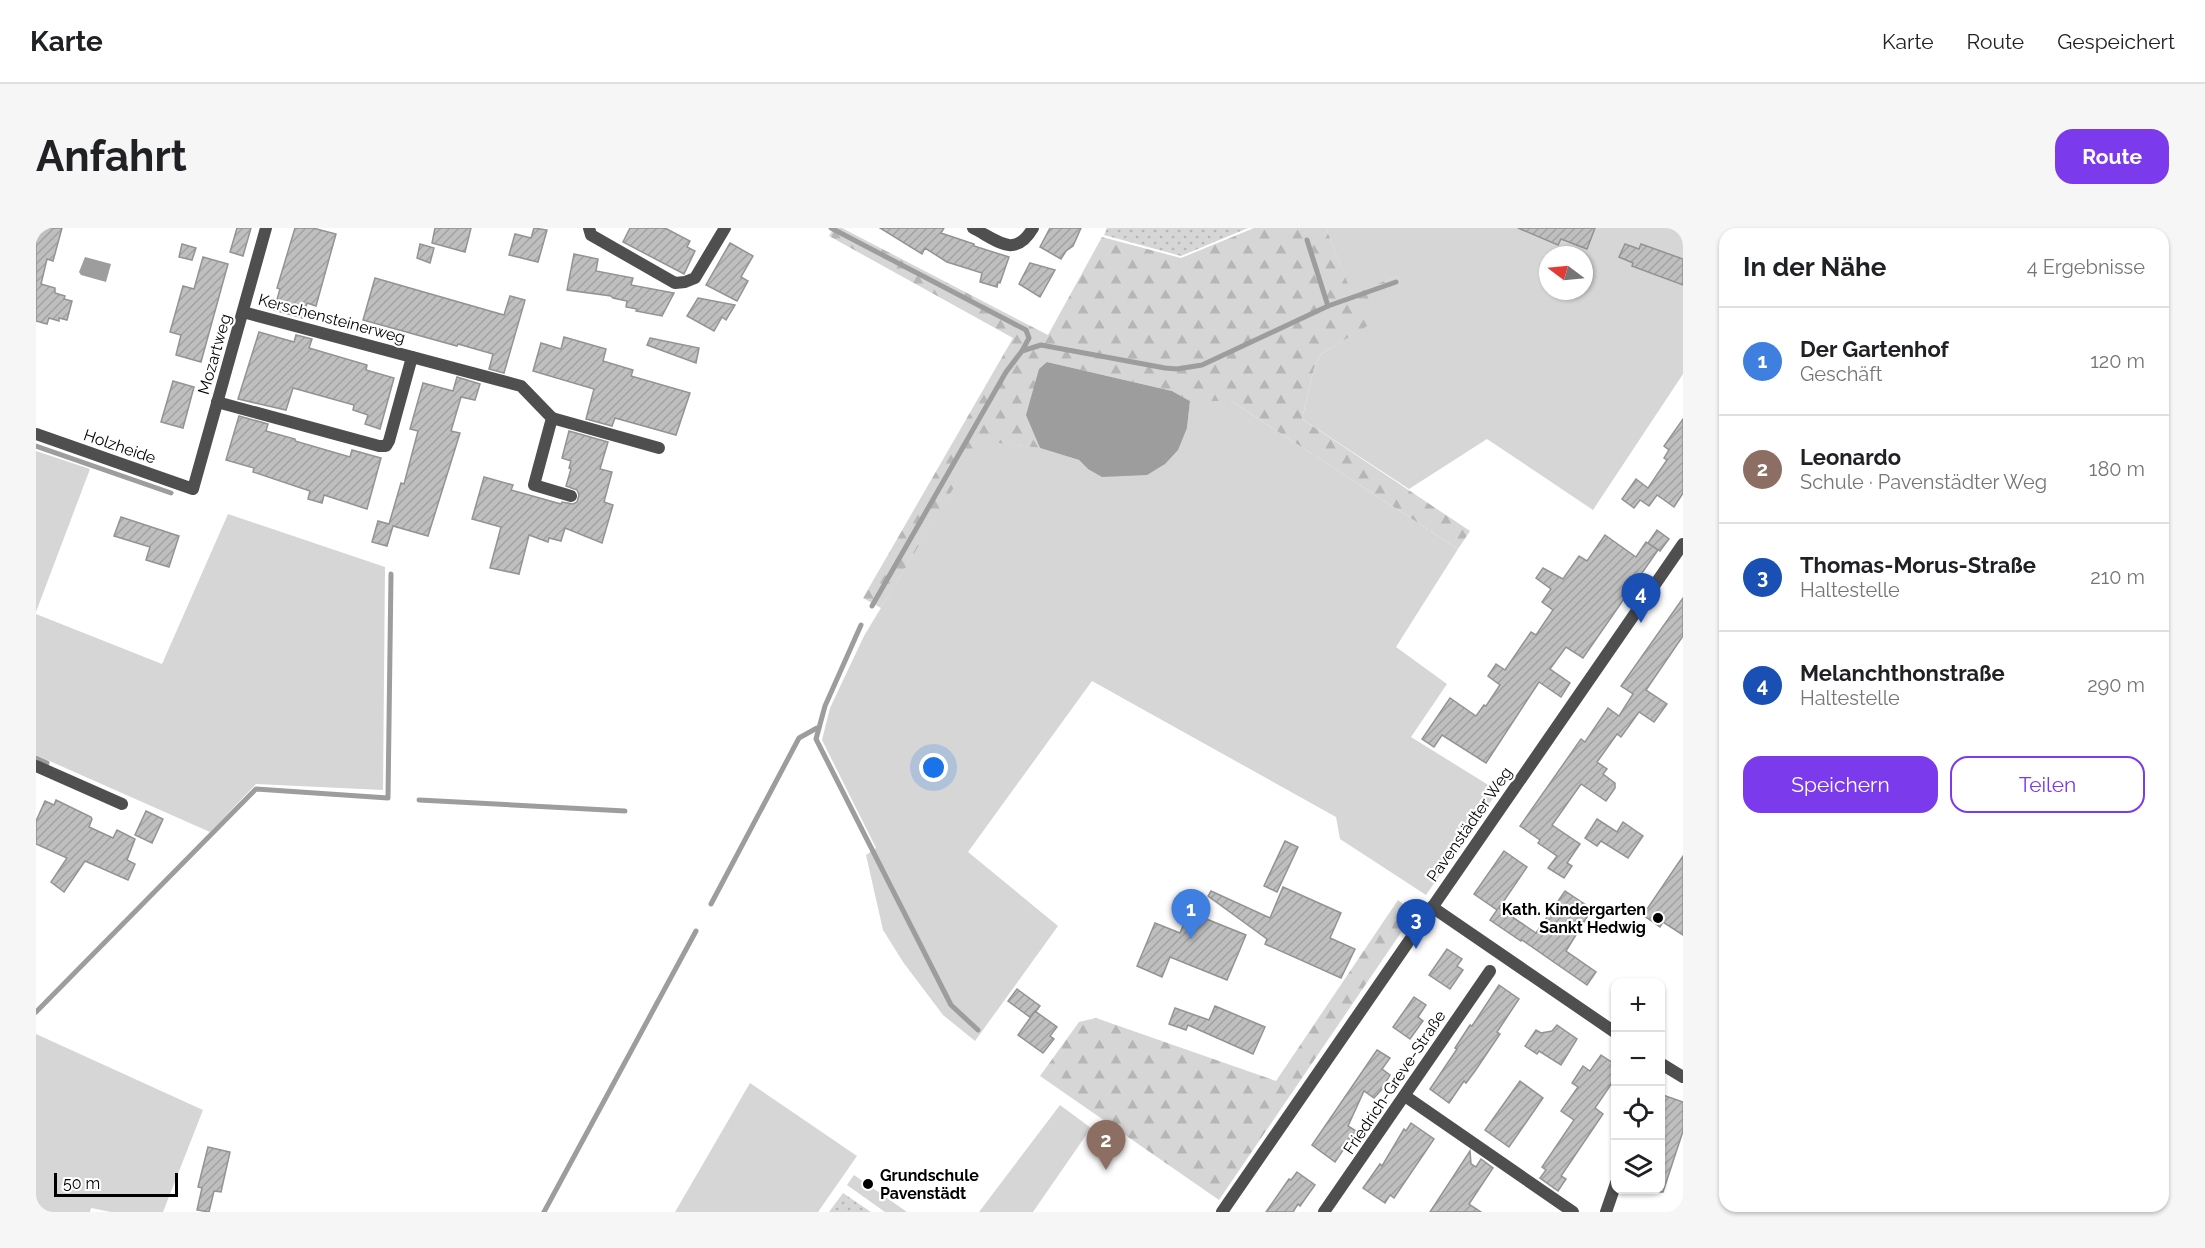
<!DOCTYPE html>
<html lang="de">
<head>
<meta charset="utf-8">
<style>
  body { margin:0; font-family:Raleway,sans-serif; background:#f6f6f6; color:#202124 }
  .controls { position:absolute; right:18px; bottom:18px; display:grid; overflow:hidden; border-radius:12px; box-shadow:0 2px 4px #0004 }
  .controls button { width:54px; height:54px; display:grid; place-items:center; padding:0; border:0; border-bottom:2px solid #e0e0e0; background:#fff; color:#202124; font:30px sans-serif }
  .compass { position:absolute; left:1503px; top:18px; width:54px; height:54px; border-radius:50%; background:#fff; box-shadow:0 2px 4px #0004; rotate:286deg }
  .scale { position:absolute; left:18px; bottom:15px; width:124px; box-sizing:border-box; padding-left:6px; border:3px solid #000; border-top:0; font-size:16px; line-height:21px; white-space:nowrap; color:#000; -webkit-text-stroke:4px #fff; paint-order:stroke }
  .you { position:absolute; left:898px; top:540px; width:21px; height:21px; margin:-15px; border:4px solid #fff; border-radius:50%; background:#1a73e8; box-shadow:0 0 0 9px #1a73e833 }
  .badge { display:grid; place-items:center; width:39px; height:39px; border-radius:50%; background:#7c3aed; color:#fff; font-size:20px; font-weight:700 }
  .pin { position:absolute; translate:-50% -50px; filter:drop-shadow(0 2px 3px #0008) }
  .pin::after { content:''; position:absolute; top:32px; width:21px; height:18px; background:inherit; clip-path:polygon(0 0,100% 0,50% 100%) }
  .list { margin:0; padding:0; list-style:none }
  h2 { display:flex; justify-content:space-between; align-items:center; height:78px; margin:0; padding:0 24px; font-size:26px }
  h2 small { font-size:20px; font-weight:400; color:#757577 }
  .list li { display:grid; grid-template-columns:39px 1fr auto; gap:18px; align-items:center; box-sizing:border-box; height:108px; padding:0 24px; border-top:2px solid #e0e0e0 }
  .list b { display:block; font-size:22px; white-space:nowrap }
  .list p { margin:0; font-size:20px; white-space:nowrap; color:#757577 }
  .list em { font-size:20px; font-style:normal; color:#757577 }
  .actions { display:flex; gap:12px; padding:18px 24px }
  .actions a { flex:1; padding:14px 0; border:2px solid #7c3aed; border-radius:18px; text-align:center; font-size:21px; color:#7c3aed }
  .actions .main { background:#7c3aed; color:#fff }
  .icon { flex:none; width:33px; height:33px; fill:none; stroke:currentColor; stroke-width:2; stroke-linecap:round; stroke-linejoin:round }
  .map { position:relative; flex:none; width:1647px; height:984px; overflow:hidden; border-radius:18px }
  header { display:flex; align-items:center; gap:36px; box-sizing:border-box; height:84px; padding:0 30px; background:#fff; border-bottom:2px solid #e0e0e0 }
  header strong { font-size:28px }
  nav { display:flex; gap:33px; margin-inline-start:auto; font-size:21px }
  .intro { display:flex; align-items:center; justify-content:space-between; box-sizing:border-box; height:144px; padding:0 36px }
  h1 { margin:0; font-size:42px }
  .button { padding:15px 27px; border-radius:18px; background:#7c3aed; color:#fff; font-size:21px; font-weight:700 }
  main { display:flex; gap:36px; padding:0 36px }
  aside { flex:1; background:#fff; border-radius:18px; box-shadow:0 2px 4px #0004 }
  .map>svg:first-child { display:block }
  .grass { fill:#d6d6d6; fill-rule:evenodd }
  .forest { fill:url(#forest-firs) }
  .park { fill:url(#park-dots) }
  .water { fill:#9d9d9d }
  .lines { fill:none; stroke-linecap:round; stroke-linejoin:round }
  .stream { stroke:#9d9d9d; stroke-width:5 }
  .building { fill:url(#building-hatch); stroke:#939393; stroke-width:1.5 }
  .minor { stroke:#4f4f4f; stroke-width:12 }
  .poi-dot { fill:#000; stroke:#fff; stroke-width:2 }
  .labels { text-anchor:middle; stroke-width:4.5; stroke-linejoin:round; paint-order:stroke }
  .street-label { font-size:16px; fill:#000; stroke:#fff }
  .poi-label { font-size:16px; font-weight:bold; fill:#000; stroke:#fff; text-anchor:end }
</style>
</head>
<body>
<header>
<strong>Karte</strong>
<nav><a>Karte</a><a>Route</a><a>Gespeichert</a></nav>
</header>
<div class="intro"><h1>Anfahrt</h1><a class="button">Route</a></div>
<main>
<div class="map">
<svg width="1647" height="984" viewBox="0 0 1647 984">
  <defs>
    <pattern id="forest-firs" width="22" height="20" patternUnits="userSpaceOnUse" patternTransform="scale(1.5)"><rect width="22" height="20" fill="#d6d6d6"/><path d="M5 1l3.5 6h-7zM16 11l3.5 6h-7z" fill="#b6b6b6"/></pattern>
    <pattern id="park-dots" width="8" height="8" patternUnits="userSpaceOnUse" patternTransform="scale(1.5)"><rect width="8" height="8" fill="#d6d6d6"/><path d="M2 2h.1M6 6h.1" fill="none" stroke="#b6b6b6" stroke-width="1.8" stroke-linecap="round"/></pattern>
    <pattern id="building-hatch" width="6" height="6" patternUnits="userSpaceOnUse" patternTransform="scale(1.5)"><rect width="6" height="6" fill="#bfbfbf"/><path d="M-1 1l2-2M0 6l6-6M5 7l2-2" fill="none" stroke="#a2a2a2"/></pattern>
  </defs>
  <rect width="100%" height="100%" fill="#fff"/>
  <g class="grass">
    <path d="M1290,0H1647V146L1557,282L1451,211L1373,261L1266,191L1278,140L1285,126L1332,97L1322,79L1361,48L1316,67ZM1512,27H1548V63H1512Z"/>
    <path d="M1154,173H1195L1422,321L1360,419L1411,456L1375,509L1462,563L1390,667L1304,611L1300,589L1056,453L932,624L1022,698L939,813L907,787L867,734L847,702L830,627L840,620L786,512L794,480L828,408L946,212L1004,220L1043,232L1052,241L1111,247L1151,200Z"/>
    <path d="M0,223L54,241L0,384Z"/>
    <path d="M192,286L349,339L347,562L220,556L174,604L0,527V386L126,436Z"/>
    <path d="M0,806L167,882L127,984H75L55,980L54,984H0Z"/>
    <path d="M714,855L821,928L782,984H639Z"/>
    <path d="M1024,877L1055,900L997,984H943Z"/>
    <path d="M818,947L871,984H849L811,957Z"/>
  </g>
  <g class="forest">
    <path d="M798,0H806L1012,107L1066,9L1145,30L1218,0H1290L1316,66L1361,48L1367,58L1323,79L1333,97L1285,126L1278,140L1266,191L1434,303L1422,321L1195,173H1154L1136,163L1011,134L991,187L1004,220L946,213L845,380L827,370L977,110L793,8Z"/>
    <path d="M1362,672L1379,684L1183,972L1004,848L1043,794L1060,790L1240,853Z"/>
  </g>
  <g class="park">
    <path d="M1071,0H1212L1145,28L1068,7Z"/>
    <path d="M807,965L835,984H793Z"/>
  </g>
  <g class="water">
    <path d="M49,29L75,36L70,54L45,47L43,44Z"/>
    <path d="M1011,134L1136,163L1154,173L1151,200L1142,222L1129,236L1111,247L1066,249L1052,241L1043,232L1004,220L990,187L1003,141Z"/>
  </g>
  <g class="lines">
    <g class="stream">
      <path d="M795,0L990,102L993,110L986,123"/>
      <path d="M1271,12L1292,78"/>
      <path d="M0,218L135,265"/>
      <path d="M836,378L970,144L986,123L1005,117L1129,140L1141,141L1166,137L1292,78L1360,54"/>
      <path d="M825,397L789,478L780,511L915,777L942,802"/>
      <path d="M0,530L11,535"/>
      <path d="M383,572L589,583"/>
      <path d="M675,676L763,510L781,500"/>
      <path d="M0,784L220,561L352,570L355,346"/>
      <path d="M508,984L660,703"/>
    </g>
  </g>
  <g class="building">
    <path d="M0,0H26L17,33L11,31L5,56L19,60V65L29,68L28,71L36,73L31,92L23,90V93L13,90L11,96L0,93Z"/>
    <path d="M201,0H215L207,28L194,24Z"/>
    <path d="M259,0H277L300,6L280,78L271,75L267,90L238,82L244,61L241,60Z"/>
    <path d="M399,0H435L429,24L396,15Z"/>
    <path d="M498,0L511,2L502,34L473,27L479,6L495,10Z"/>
    <path d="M594,0H629L654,13L651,19L659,23L648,46L587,14Z"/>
    <path d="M844,0H908L905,5L938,16V18L973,29L964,55L962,54L961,59L944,54L946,45L911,34L889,20L886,26Z"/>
    <path d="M1014,0H1045L1037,18L1030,23L1025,31L1004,19Z"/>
    <path d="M1482,0H1559L1551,21L1525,11L1522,17Z"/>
    <path d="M694,15L717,28L705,49L712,53L701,73L670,57Z"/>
    <path d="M146,16L160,20L156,32L143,29Z"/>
    <path d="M384,16L398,20L394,35L381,30Z"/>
    <path d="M1589,16L1603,21L1605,16L1647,31V57L1596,38L1597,35L1583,29Z"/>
    <path d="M538,26L562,31L560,43L597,50L595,57L638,65L626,88L600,83L601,81L590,79L591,73L577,70L575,68L531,62Z"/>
    <path d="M167,29L192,36L165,134L140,127L145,107L134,104L147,58L158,61Z"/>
    <path d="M994,35L1019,42L1004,69L983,56Z"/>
    <path d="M339,50L468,87L474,68L489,72L468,145L453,141L457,126L422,116L421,118L327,92Z"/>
    <path d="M662,70L699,77L690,92L686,89L678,103L651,88Z"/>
    <path d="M223,104L258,114L260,107L276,111L273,120L331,137L330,142L358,150L344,201L329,196L332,187L317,182L318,177L257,160L250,182L202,171Z"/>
    <path d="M528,109L570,121L567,133L597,142L595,148L654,165L640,207L579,190L576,198L550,191L558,161L497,143L505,115L525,121Z"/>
    <path d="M614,110L663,120L660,135L611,117Z"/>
    <path d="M421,149L444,156L439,172L425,169L415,203L424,205L392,308L357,298L351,318L336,314L342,293L353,296L365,255L368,256L382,203L374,201L387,155L417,163Z"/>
    <path d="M137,153L158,159L147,200L125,194Z"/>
    <path d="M203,188L232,196L230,203L259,211V213L314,229L316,222L345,230L331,281L288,267L286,275L272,271L274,263L217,244L218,240L190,232Z"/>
    <path d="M1647,191V265L1638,279L1621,267L1613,278L1604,272L1598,280L1586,271L1600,251L1612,260L1631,232L1628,230L1633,222L1628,218Z"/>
    <path d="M533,203L572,214L564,241L576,244L568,274L577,277L566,315L529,300L525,313L513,310L512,314L493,307L483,346L454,340L465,299L436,291L448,249L477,257L475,262L525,276L526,274L537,276L541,274L543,267L541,262L530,258L535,241L533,240L535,233L526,230Z"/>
    <path d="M85,289L143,308L133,339L110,332L114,319L78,308Z"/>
    <path d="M1621,302L1633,311L1624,323L1612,315Z"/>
    <path d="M1569,307L1600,329L1610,314L1622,322L1547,430L1530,419L1514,441L1534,455L1525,469L1503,454L1450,535L1406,507L1398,519L1386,511L1414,470L1440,488L1448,477L1450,478L1464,457L1452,448L1460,436L1469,442L1495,404L1500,407L1517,382L1506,374L1515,361L1500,350L1507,340L1527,351L1543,328L1551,333Z"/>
    <path d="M1647,370V408L1610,462L1631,476L1618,494L1603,484L1585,509L1581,506L1561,534L1571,541L1567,546L1579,555V560L1570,573L1545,556L1516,597L1544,616L1531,635L1536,638L1528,650L1512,640L1521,628L1502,615L1504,612L1484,598L1545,511L1549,514L1572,480L1583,488L1597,466L1585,458Z"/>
    <path d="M20,572L55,589L56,591L53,599L77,610L81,602L99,611L91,632L99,636L92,652L49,633L28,664L15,654L31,630L0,616V593L9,573L18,577Z"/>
    <path d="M110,583L127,591L116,615L99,607Z"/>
    <path d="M1561,591L1581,604L1587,594L1607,608L1592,630L1565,613L1561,618L1549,610Z"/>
    <path d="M1249,613L1262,619L1241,664L1228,658Z"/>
    <path d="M1468,623L1491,639L1463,680L1500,705L1529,663L1556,681L1530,723L1560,744L1551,757L1486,712L1485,713L1454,692L1461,682L1438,666Z"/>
    <path d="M1647,628V707L1627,694L1624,699L1607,687Z"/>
    <path d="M1247,659L1305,685L1294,710L1319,721L1305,750L1229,716L1231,711L1172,668L1175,663L1234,690Z"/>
    <path d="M1153,684L1210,707L1191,752L1134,729L1126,749L1101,738L1119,695L1144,705Z"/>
    <path d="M1411,721L1426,731L1421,738L1427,742L1414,761L1393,747Z"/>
    <path d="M1463,757L1483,771L1461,804L1464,806L1439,843L1430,855L1428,853L1413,875L1394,861L1421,821L1419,820L1434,797L1436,798Z"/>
    <path d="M981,761L1004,778L995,790L972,773Z"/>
    <path d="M1378,769L1390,777L1382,789L1387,793L1374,811L1357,799Z"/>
    <path d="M1179,778L1229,799L1217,826L1152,797L1150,802L1133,796L1139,780L1173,792Z"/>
    <path d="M999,783L1021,799L1014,808L1018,811L1007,825L982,807Z"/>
    <path d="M1521,797L1541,811L1525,837L1503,823L1501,826L1489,818L1500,802L1505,805L1516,803Z"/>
    <path d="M1341,822L1354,830L1346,841L1354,847L1350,854V857L1338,870L1328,863L1312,898L1320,903L1299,934L1276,917Z"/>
    <path d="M1565,827L1580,837V849L1559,880L1567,886L1525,948L1530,951L1522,963L1504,950L1510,942L1506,939L1538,892L1525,883L1542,859L1536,855L1547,838L1554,843Z"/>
    <path d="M1484,853L1507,870L1473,919L1449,902Z"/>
    <path d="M1624,866L1647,874V903L1627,964H1624Z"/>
    <path d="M1375,895L1398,911L1358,970L1354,967L1349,975L1327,960L1344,936L1346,938L1368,901L1370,903Z"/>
    <path d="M172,919L194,924L185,964L178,963L173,984L161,982L166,960L162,959Z"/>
    <path d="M1434,923L1435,936L1440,939L1445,931L1457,940L1433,976L1445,984H1394Z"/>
    <path d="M1261,944L1279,957L1264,978L1262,976L1257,984H1230L1253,951L1255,952Z"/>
  </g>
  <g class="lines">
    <g class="minor">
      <path d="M553,0L555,7L639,55L649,54L659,50L689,0"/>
      <path d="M937,0C962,13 979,31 997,0"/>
      <path d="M207,84L485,158L516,190L498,257L535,268"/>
      <path d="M181,174L343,218H350L353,213L376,129"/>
      <path d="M516,190L623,220"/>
      <path d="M0,206L157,261L230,0"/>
      <path d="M0,538L86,576"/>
      <path d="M1396,679L1580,805"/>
      <path d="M1624,835L1647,849"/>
      <path d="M1369,868L1537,984"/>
      <path d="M1186,984L1647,316"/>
      <path d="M1288,984L1454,743"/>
      <path d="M1570,984L1580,955"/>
    </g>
  </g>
  <g class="poi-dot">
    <circle cx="1622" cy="690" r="6"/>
    <circle cx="832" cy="956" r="6"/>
  </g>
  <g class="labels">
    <g class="street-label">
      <text transform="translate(296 90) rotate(15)" y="6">Kerschensteinerweg</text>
      <text transform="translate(178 126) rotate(-74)" y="6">Mozartweg</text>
      <text transform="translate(84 218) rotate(19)" y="6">Holzheide</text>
      <text transform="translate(1433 596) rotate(-55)" y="6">Pavenstädter Weg</text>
      <text transform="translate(1358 854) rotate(-56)" y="6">Friedrich-Greve-Straße</text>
    </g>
    <g class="poi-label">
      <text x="1610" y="687">Kath. Kindergarten<tspan x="1610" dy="18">Sankt Hedwig</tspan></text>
      <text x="844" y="953" text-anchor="start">Grundschule<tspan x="844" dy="18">Pavenstädt</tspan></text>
    </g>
  </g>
</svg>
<div class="controls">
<button>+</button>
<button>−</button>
<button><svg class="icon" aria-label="locate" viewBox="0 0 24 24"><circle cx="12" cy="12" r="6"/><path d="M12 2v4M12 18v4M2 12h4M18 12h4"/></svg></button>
<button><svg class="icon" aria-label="layers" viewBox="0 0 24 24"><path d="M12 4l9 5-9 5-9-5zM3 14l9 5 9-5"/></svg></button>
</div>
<svg class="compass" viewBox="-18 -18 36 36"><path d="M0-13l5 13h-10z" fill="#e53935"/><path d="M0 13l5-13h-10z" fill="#757577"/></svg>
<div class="scale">50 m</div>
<div class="you"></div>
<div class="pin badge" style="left:1155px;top:711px;background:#3f7fe0">1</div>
<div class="pin badge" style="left:1070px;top:942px;background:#8d6e63">2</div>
<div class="pin badge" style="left:1380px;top:721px;background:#1a4fb4">3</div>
<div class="pin badge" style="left:1605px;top:395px;background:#1a4fb4">4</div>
</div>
<aside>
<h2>In der Nähe<small>4 Ergebnisse</small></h2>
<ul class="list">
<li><span class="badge" style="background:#3f7fe0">1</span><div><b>Der Gartenhof</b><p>Geschäft</p></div><em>120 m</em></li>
<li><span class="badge" style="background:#8d6e63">2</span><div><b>Leonardo</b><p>Schule · Pavenstädter Weg</p></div><em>180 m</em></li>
<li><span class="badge" style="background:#1a4fb4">3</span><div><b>Thomas-Morus-Straße</b><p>Haltestelle</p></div><em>210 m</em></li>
<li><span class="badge" style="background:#1a4fb4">4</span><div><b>Melanchthonstraße</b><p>Haltestelle</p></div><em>290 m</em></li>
</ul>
<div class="actions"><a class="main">Speichern</a><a>Teilen</a></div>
</aside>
</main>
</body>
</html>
